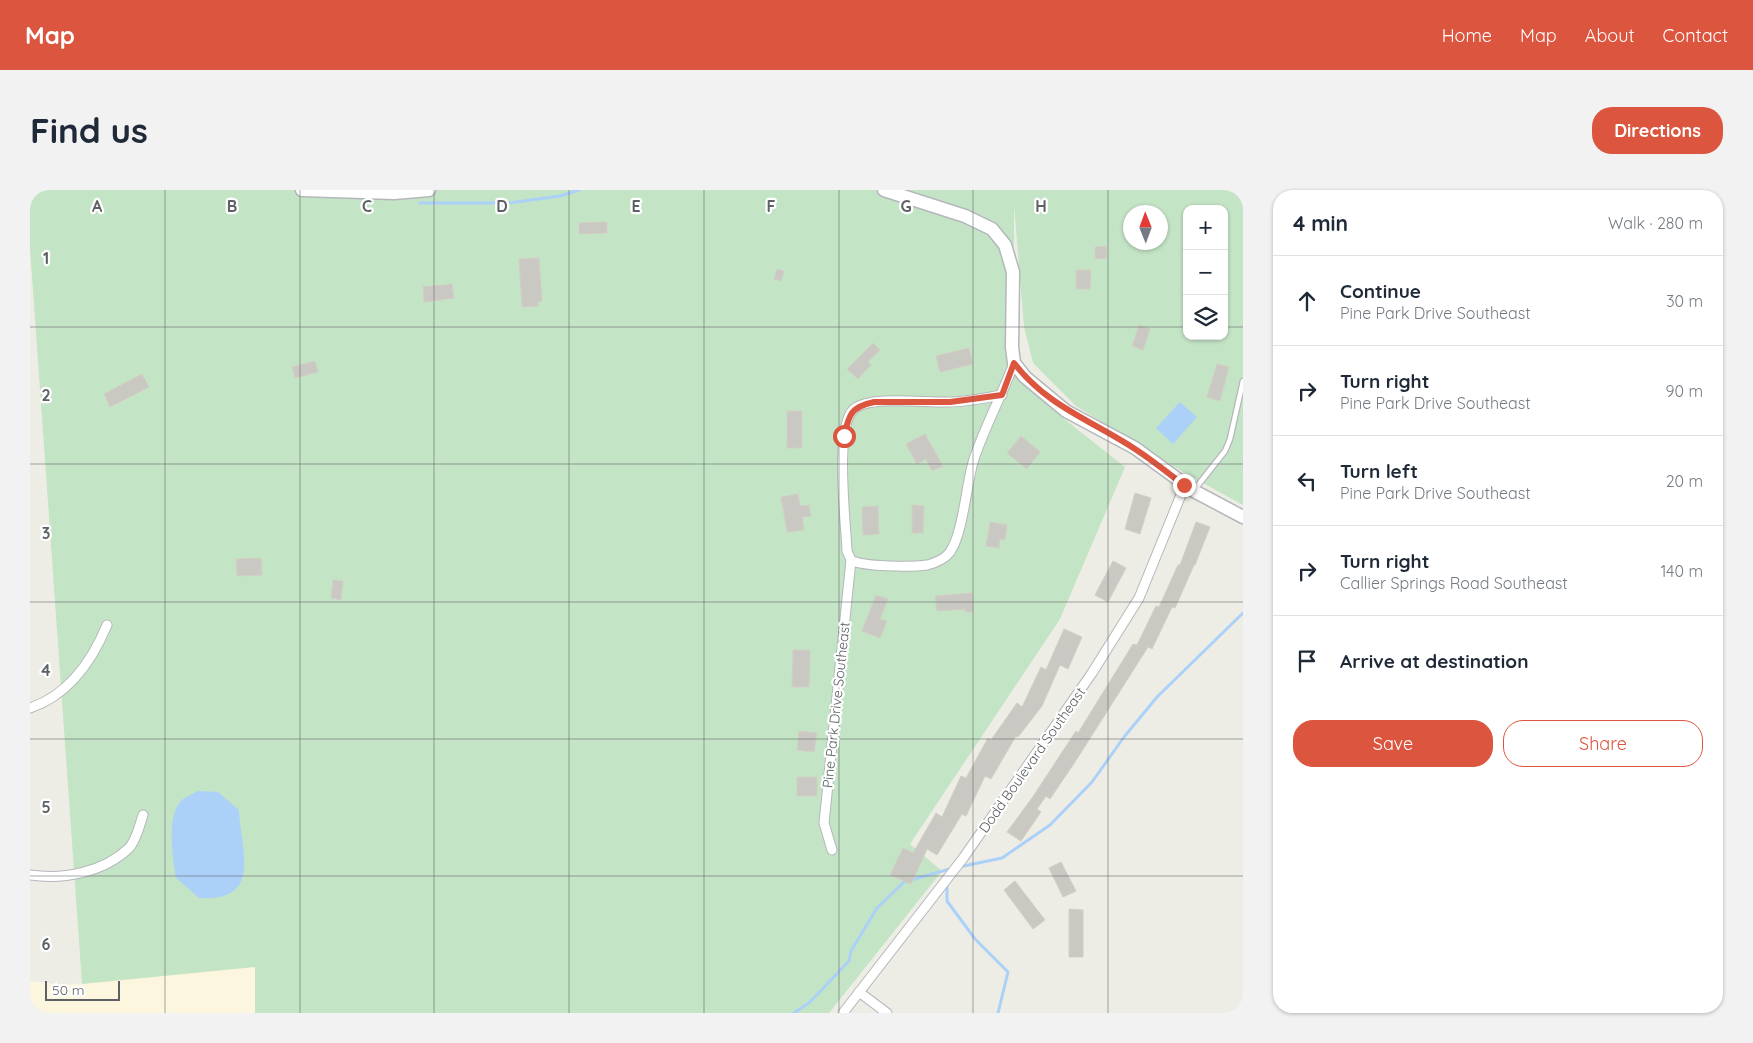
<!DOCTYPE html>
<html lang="en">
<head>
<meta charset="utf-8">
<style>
  body { margin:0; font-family:Quicksand,sans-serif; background:#f2f2f3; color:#1f2937 }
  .controls { position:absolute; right:15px; top:15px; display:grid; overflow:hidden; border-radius:10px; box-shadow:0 1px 4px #0004 }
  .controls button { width:45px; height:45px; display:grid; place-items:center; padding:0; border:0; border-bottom:1px solid #e0e1e3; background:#fff; color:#1f2937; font:25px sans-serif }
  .compass { position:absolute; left:1093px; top:15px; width:45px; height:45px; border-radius:50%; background:#fff; box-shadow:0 1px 4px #0004; rotate:359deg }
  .scale { position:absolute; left:15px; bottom:12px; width:75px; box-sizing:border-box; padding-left:5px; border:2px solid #5d6064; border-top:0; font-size:14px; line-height:18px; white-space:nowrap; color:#5d6064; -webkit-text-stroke:4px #fff; paint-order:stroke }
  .stop { position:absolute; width:15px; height:15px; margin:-11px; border:4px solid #dc553e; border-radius:50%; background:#fff }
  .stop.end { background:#dc553e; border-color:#fff; box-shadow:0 1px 5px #0008 }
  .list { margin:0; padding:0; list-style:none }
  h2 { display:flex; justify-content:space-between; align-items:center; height:65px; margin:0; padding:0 20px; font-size:21px }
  h2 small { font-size:16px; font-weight:400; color:#747a83 }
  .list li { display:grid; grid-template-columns:32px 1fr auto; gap:15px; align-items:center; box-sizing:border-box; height:90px; padding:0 20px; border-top:1px solid #e0e1e3 }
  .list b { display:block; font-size:19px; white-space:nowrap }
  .list p { margin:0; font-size:16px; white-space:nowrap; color:#747a83 }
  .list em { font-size:16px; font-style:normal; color:#747a83 }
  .actions { display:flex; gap:10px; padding:15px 20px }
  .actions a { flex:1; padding:11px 0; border:1px solid #dc553e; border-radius:20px; text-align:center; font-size:18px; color:#dc553e }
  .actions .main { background:#dc553e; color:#fff }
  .icon { flex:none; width:28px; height:28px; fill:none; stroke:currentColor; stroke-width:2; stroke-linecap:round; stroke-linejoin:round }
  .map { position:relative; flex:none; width:1213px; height:823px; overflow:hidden; border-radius:20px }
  header { display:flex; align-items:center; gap:30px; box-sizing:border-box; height:70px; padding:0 25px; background:#dc553e; color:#fff }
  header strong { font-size:24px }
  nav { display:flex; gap:28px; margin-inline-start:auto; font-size:18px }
  .intro { display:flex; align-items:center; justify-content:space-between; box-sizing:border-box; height:120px; padding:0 30px }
  h1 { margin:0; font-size:35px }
  .button { padding:12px 22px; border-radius:20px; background:#dc553e; color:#fff; font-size:18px; font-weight:700 }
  main { display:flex; gap:30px; padding:0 30px }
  aside { flex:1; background:#fff; border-radius:20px; box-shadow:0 1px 4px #0004 }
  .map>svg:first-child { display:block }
  .commercial { fill:#fbf6dd }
  .green { fill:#c4e4c6; fill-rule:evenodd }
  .water { fill:#abd1f8 }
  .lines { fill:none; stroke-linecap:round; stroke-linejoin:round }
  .stream { stroke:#abd1f8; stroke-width:3 }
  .building { fill:#cac8c2; stroke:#d2cfc4 }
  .lane-casing { stroke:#b5b7bb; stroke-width:7 }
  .street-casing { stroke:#b5b7bb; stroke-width:11 }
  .secondary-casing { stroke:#b4b7bb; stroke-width:15 }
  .lane { stroke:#fff; stroke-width:4.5 }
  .street { stroke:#fff; stroke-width:9 }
  .secondary { stroke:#fff; stroke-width:12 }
  .route { stroke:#dc553e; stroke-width:6 }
  .grid { fill:none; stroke:#5d6064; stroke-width:1; stroke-opacity:0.55 }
  .labels { text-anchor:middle; stroke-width:4.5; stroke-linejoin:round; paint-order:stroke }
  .street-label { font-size:14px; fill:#5d6064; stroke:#fff }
  .grid-label { font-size:16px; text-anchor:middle; font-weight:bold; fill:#5d6064; stroke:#fff; stroke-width:4.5; stroke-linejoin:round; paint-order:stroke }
</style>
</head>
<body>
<header>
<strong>Map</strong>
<nav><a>Home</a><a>Map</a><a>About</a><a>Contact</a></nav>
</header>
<div class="intro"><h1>Find us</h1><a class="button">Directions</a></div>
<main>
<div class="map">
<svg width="1213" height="823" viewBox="0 0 1213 823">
  <rect width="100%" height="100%" fill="#eeede5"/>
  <path class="commercial" d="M226,776L225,823H0V791L33,795Z"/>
  <path class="green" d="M0,0H1213V315L1153,282L1046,216L1003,173L994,137L984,15V173L1028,224L1095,277L1030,429L880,654L912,681L799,823H225V777L52,794L0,58ZM1157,19H1194V146H1157ZM1100,22H1130V52H1100Z"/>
  <g class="water">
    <path d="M1150,212L1167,227L1143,254L1126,238Z"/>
    <path d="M168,601L188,602L209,620C211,662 233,712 169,708L146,688C143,669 136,627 151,611C155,607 163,604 168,601Z"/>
  </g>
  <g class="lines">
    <g class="stream">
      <path d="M390,13H479L530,6L549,0"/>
      <path d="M929,677L972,668L1020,635L1062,592L1094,547L1127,507L1213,423"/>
      <path d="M917,693V711L945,749L978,782L968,823"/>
      <path d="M764,823L780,812L819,771L821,761L847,718L874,692L923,678"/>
    </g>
  </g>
  <g class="building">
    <path d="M577,32V43L549,44V33Z"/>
    <path d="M1076,56L1077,68L1065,69V57Z"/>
    <path d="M509,68L512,111L508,112V116L492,117L489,69Z"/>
    <path d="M747,79L754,81L751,91L744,89Z"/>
    <path d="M1046,80H1061L1060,99H1046Z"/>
    <path d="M422,94L424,108L394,112L393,97Z"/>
    <path d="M1109,135L1120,139L1113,160L1102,156Z"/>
    <path d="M843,153L850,160L838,172L841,175L828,189L817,179Z"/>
    <path d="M939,158L943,174L910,182L906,166Z"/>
    <path d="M285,171L288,182L265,188L262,177Z"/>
    <path d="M1187,174L1199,177L1190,211L1177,207Z"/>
    <path d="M112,184L119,197L80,217L74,204Z"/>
    <rect x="757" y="221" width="15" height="37"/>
    <path d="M895,244L913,276L902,281L896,269L887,274L876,254Z"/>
    <path d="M991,246L1010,262L997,279L977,263Z"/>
    <path d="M1105,303L1121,308L1110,344L1095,339Z"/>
    <path d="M768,304L770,316L779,315L781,326L772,327L774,340L757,342L751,307Z"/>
    <path d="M882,315L894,316L893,343H882Z"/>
    <path d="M848,316L849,344L833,345L832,317Z"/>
    <path d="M960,332L977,335L975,350L970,349L969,358L956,356Z"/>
    <path d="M1166,332L1180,337L1165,375H1164L1145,418L1142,417L1122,459L1118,457L1045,572L1020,609L1016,606L1007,619L1011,622L991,651L977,642L1002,608L1046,541L1048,543L1103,454L1107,455L1126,416L1129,417L1148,375H1150Z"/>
    <path d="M231,368L232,385L207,386L206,369Z"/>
    <path d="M1083,371L1096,378L1078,412L1065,405Z"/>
    <path d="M303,390L313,391L311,410L301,408Z"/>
    <path d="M942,403L943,422H935V419L907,421L905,406Z"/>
    <path d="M846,405L858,409L850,429L857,431L850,448L832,441Z"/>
    <path d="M1034,439L1052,447L1038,479L1030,475L1012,516L988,547L986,546L961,589L955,586L936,626L932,624L907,665L897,659L881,694L860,685L873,658L883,663L906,623L912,627L931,586L936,588L958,548L961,550L987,513L992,517L1011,477L1016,480Z"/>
    <path d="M763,460H780L779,497H762Z"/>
    <path d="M769,541L787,543L784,562L767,560Z"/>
    <rect x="767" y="587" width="20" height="19"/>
    <path d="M1031,672L1046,701L1033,707L1019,678Z"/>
    <path d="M985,691L1015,730L1003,739L974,700Z"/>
    <path d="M1039,719L1053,720V767H1039Z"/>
  </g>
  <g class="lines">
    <g class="lane-casing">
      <path id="lane" d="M1165,299L1195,261L1200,249L1213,191"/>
    </g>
    <g class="street-casing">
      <g id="street">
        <path d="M972,205C954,208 936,212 919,212C897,213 840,205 824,219C804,236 816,334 817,361L821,370C832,377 883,377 897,375C905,373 915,369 920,362C934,341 936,293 944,269C955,236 972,205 984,173"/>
        <path d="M0,518C39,505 62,471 77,435"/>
        <path d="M802,660L794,633L821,370"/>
        <path d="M0,685C34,690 74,682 99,658C106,651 110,634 113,625"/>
        <path d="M829,802L857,823"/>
        <path d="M813,823L934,667L1062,483L1109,408L1155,295"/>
      </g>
    </g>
    <g class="secondary-casing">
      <g id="secondary">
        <path d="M272,0L364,3L399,0"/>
        <path d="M854,0L935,26L962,39L975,55L983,82L982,157L984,173L995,187L1036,221L1105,258L1164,301L1213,327"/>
      </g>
    </g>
    <use href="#lane" class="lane"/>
    <use href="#street" class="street"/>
    <use href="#secondary" class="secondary"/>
  </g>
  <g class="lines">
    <path class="route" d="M814,246C819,224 821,217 844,212H920L972,205L984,173C1018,217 1061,230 1105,259C1122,270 1138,283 1154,295"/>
  </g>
  <path class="grid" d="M135,0V823M270,0V823M404,0V823M539,0V823M674,0V823M809,0V823M943,0V823M1078,0V823M0,137H1157M1194,137H1213M0,274H1213M0,412H1213M0,549H1213M0,686H1213"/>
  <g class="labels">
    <g class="street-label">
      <text transform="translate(806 515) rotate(-84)" y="5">Pine Park Drive Southeast</text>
      <text transform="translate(1002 570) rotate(-55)" y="5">Dodd Boulevard Southeast</text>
    </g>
  </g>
  <g class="grid-label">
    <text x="67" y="22">A</text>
    <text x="202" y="22">B</text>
    <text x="337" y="22">C</text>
    <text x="472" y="22">D</text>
    <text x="606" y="22">E</text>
    <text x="741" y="22">F</text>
    <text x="876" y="22">G</text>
    <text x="1011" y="22">H</text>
    <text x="16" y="74">1</text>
    <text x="16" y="211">2</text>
    <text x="16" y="349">3</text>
    <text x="16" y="486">4</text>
    <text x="16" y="623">5</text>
    <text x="16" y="760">6</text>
  </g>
</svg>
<div class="controls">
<button>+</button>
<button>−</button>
<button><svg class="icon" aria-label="layers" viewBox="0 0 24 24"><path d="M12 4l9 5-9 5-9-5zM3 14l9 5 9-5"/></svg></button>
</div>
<svg class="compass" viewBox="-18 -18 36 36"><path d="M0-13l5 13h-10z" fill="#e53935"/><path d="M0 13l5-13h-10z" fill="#747a83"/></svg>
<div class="scale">50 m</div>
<div class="stop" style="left:814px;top:246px"></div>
<div class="stop end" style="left:1154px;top:295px"></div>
</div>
<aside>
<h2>4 min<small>Walk · 280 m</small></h2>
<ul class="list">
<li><svg class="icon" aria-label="ahead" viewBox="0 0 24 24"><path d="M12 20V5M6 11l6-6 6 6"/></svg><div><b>Continue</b><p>Pine Park Drive Southeast</p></div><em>30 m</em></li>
<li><svg class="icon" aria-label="right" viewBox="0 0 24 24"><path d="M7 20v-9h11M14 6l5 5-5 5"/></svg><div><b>Turn right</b><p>Pine Park Drive Southeast</p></div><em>90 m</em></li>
<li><svg class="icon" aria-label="left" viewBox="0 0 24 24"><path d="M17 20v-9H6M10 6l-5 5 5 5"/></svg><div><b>Turn left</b><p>Pine Park Drive Southeast</p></div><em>20 m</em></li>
<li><svg class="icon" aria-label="right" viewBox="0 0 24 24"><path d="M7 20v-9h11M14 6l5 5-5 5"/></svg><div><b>Turn right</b><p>Callier Springs Road Southeast</p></div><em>140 m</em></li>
<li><svg class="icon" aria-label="arrive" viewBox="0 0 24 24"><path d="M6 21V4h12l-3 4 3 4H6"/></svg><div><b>Arrive at destination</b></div></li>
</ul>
<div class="actions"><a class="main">Save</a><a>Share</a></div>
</aside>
</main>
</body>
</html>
